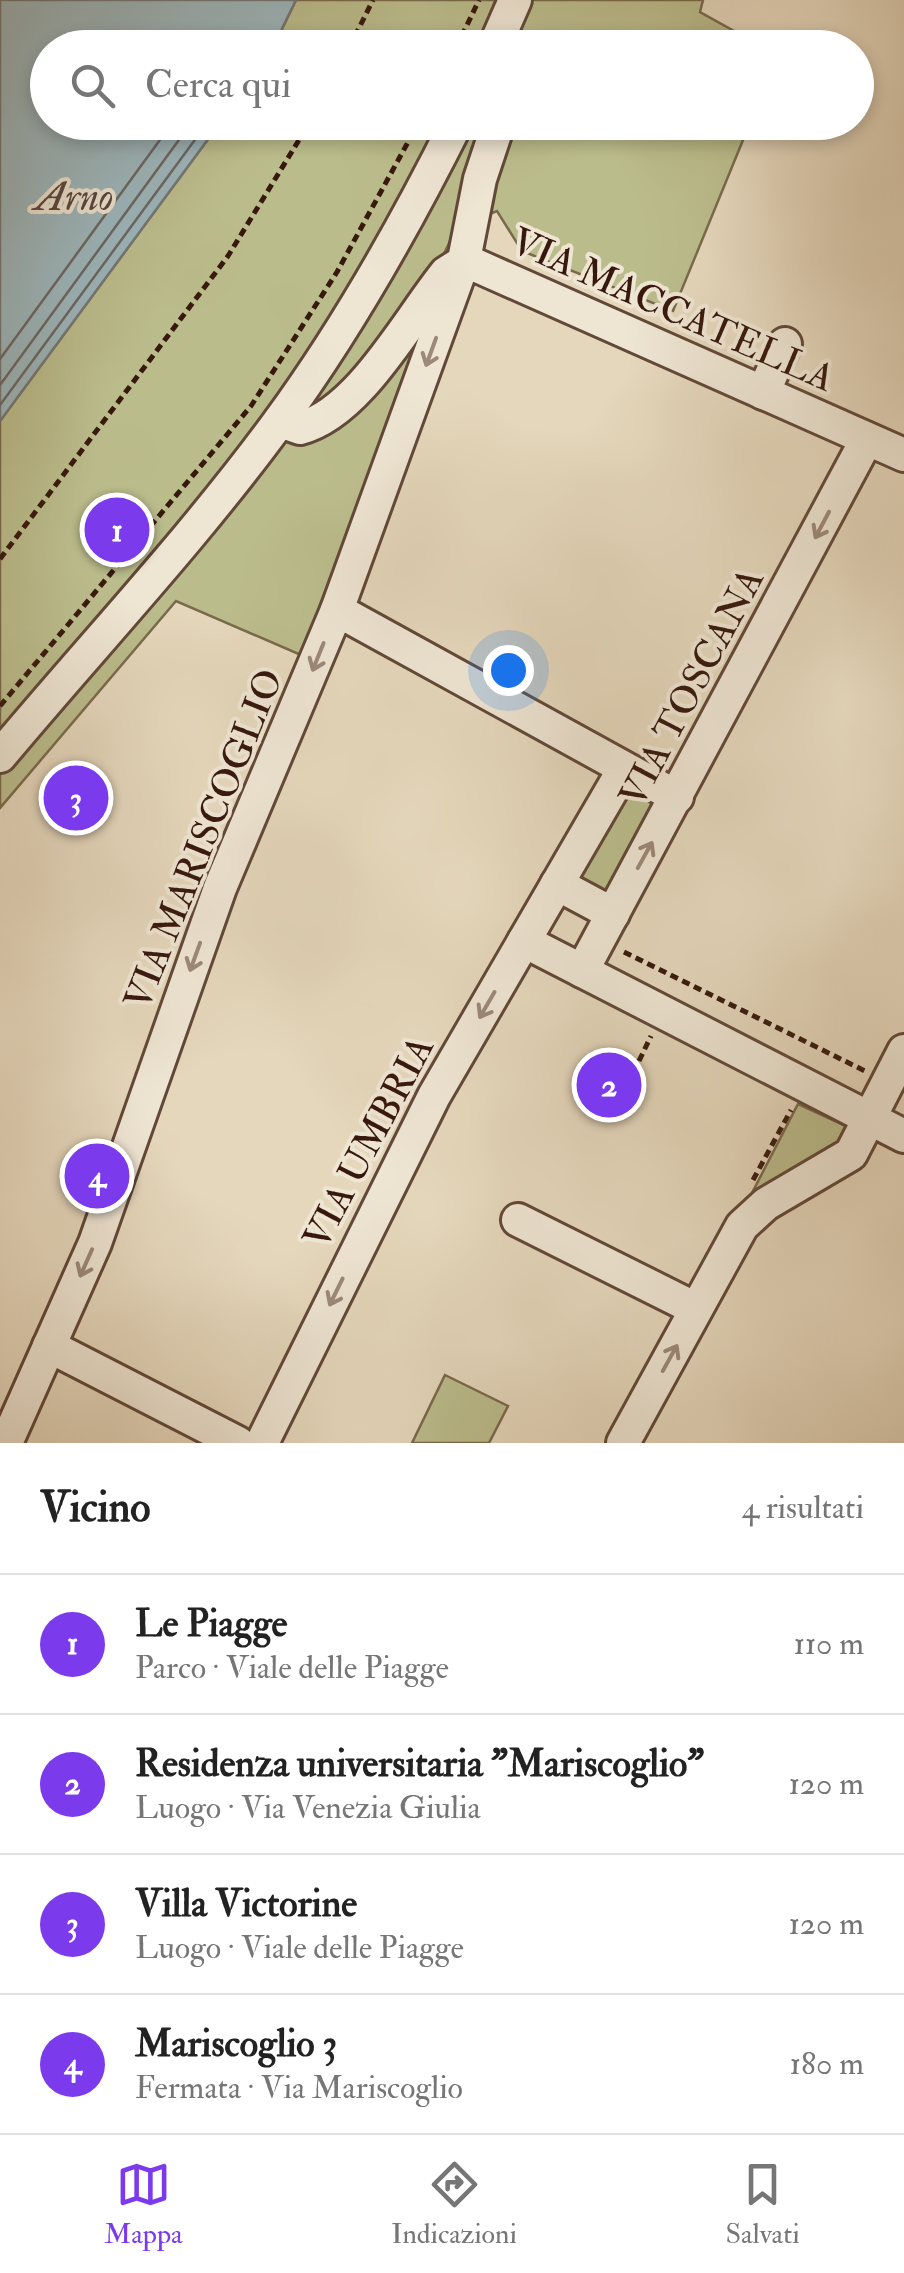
<!DOCTYPE html>
<html lang="it">
<head>
<meta charset="utf-8">
<style>
  body { margin:0; font-family:"IM FELL Double Pica",serif; background:#f2f2f2; color:#222 }
  .you { position:absolute; left:508px; top:670px; width:35px; height:35px; margin:-25px; border:8px solid #fff; border-radius:50%; background:#1a73e8; box-shadow:0 0 0 15px #1a73e833 }
  .badge { display:grid; place-items:center; width:65px; height:65px; border-radius:50%; background:#7c3aed; color:#fff; font-size:32px; font-weight:700 }
  .pin { position:absolute; translate:-50% -50%; border:5px solid #fff; box-shadow:0 2px 10px #0006 }
  .list { margin:0; padding:0; list-style:none }
  h2 { display:flex; justify-content:space-between; align-items:center; height:130px; margin:0; padding:0 40px; font-size:42px }
  h2 small { font-size:32px; font-weight:400; color:#767676 }
  .list li { display:grid; grid-template-columns:65px 1fr auto; gap:30px; align-items:center; box-sizing:border-box; height:140px; padding:0 40px; border-top:2px solid #e0e0e0 }
  .list b { display:block; font-size:38px; white-space:nowrap }
  .list p { margin:0; font-size:32px; white-space:nowrap; color:#767676 }
  .list em { font-size:32px; font-style:normal; color:#767676 }
  .icon { flex:none; width:55px; height:55px; fill:none; stroke:currentColor; stroke-width:2; stroke-linecap:round; stroke-linejoin:round }
  .map { position:relative; flex:none; width:904px; height:1443px; overflow:hidden }
  .search { position:absolute; background:#fff; box-shadow:0 5px 15px #0003; left:30px; right:30px; top:30px; height:110px; display:flex; align-items:center; gap:25px; box-sizing:border-box; padding:0 35px; border-radius:55px; color:#767676; font-size:38px }
  .sheet { height:690px; background:#fff }
  nav { display:flex; justify-content:space-around; align-items:center; box-sizing:border-box; height:140px; border-top:2px solid #e0e0e0; background:#fff; font-size:28px; color:#767676 }
  nav a { display:grid; justify-items:center; gap:5px }
  nav .on { color:#7c3aed }
  .map>svg:first-child { display:block }
  .green { fill:#bbbc8c; stroke:#796a4c; stroke-width:2.5 }
  .water { fill:#9cb6bc; stroke:#747776; stroke-width:2.5 }
  .lines { fill:none; stroke-linecap:round; stroke-linejoin:round }
  .shore { stroke:#6a6764; stroke-width:2.5 }
  .minor-casing { stroke:#624838; stroke-width:38 }
  .path { stroke:#37180c; stroke-width:5; stroke-dasharray:8 5; stroke-linecap:butt }
  .minor { stroke:#eee5d3; stroke-width:32 }
  .oneway { stroke:#9c8979 }
  .labels { text-anchor:middle; stroke-width:8; stroke-linejoin:round; paint-order:stroke }
  .street-label { font-size:38px; fill:#37180c; stroke:#eee5d3 }
  .water-label { font-size:40px; font-style:italic; fill:#554741; stroke:#eee5d3 }
</style>
</head>
<body>
<div class="map">
<svg width="904" height="1443" viewBox="0 0 904 1443">
  <rect width="100%" height="100%" fill="#e5d7bc"/>
  <filter id="stains"><feTurbulence type="fractalNoise" baseFrequency=".002" numOctaves="4"/><feColorMatrix values="0 0 0 0 .2 0 0 0 0 .09 0 0 0 0 .02 0 0 0 .5 -.17"/></filter>
  <radialGradient id="worn" r=".72"><stop offset=".6" stop-color="#630" stop-opacity="0"/><stop offset="1" stop-color="#630" stop-opacity=".3"/></radialGradient>
  <g class="green">
    <path d="M296,0H703L700,12L763,47L273,48Z"/>
    <path d="M220,123H750L673,311L522,251L497,211L457,227L436,270L440,295L301,655L176,601L0,808V421Z"/>
    <path d="M632,788L659,804L606,900L573,881L602,827L609,830Z"/>
    <path d="M798,1104L846,1126L835,1147L753,1191Z"/>
    <path d="M445,1375L508,1406L489,1443H412Z"/>
  </g>
  <path class="water" d="M0,0H296L273,47L48,48V122L220,123L0,421Z"/>
  <g class="lines">
    <g class="shore">
      <path d="M0,359L173,122"/>
      <path d="M0,385L192,122"/>
      <path d="M0,405L208,122"/>
    </g>
    <g class="minor-casing">
      <g id="minor">
        <path d="M494,48L515,0"/>
        <path d="M464,260L904,455"/>
        <path d="M763,393L785,344"/>
        <path d="M280,421L300,428C359,413 408,320 446,273L457,266"/>
        <path d="M337,610L677,797"/>
        <path d="M0,756C92,646 193,539 278,423C347,329 405,226 457,122"/>
        <path d="M557,884L613,914"/>
        <path d="M524,941L904,1136"/>
        <path d="M582,971L867,439"/>
        <path d="M518,1220L696,1309"/>
        <path d="M49,1346L238,1443"/>
        <path d="M6,1443L95,1243L220,888L337,610L464,260L480,179L499,122"/>
        <path d="M262,1443L434,1096L624,769"/>
        <path d="M623,1443L742,1226L766,1204L851,1154L904,1051"/>
      </g>
    </g>
    <g class="path">
      <path d="M349,48L373,0"/>
      <path d="M456,48L479,0"/>
      <path d="M0,559L228,256L310,122"/>
      <path d="M0,706L251,406L337,272L419,122"/>
      <path d="M624,952L865,1071"/>
      <path d="M639,1061L651,1036"/>
      <path d="M753,1180L791,1110"/>
    </g>
    <use href="#minor" class="minor"/>
  </g>
  <defs><path id="oneway-shaft" d="M-6 0H5M1.5-3L5.5 0L1.5 3" fill="none" stroke-width="1.6" stroke-linecap="round" stroke-linejoin="round" transform="scale(2.5)"/></defs>
  <g class="oneway">
    <use href="#oneway-shaft" transform="translate(431 352) rotate(110)"/>
    <use href="#oneway-shaft" transform="translate(822 525) rotate(118)"/>
    <use href="#oneway-shaft" transform="translate(318 657) rotate(112)"/>
    <use href="#oneway-shaft" transform="translate(645 855) rotate(-61)"/>
    <use href="#oneway-shaft" transform="translate(195 957) rotate(110)"/>
    <use href="#oneway-shaft" transform="translate(487 1005) rotate(120)"/>
    <use href="#oneway-shaft" transform="translate(86 1263) rotate(114)"/>
    <use href="#oneway-shaft" transform="translate(336 1292) rotate(116)"/>
    <use href="#oneway-shaft" transform="translate(670 1358) rotate(-61)"/>
  </g>
  <g class="labels">
    <g class="street-label">
      <text transform="translate(673 309) rotate(24)" y="13">VIA MACCATELLA</text>
      <text transform="translate(691 687) rotate(-62)" y="13">VIA TOSCANA</text>
      <text transform="translate(203 839) rotate(-68)" y="13">VIA MARISCOGLIO</text>
      <text transform="translate(368 1142) rotate(-62)" y="13">VIA UMBRIA</text>
    </g>
    <g class="water-label">
      <text x="74" y="210">Arno</text>
    </g>
  </g>
  <rect width="100%" height="100%" filter="url(#stains)"/>
  <rect width="100%" height="100%" fill="url(#worn)"/>
</svg>
<div class="you"></div>
<div class="pin badge" style="left:117px;top:530px">1</div>
<div class="pin badge" style="left:609px;top:1085px">2</div>
<div class="pin badge" style="left:76px;top:798px">3</div>
<div class="pin badge" style="left:97px;top:1176px">4</div>
<div class="search"><svg class="icon" aria-label="search" viewBox="0 0 24 24"><circle cx="10" cy="10" r="6"/><path d="M15 15l6 6"/></svg>Cerca qui</div>
</div>
<section class="sheet">
<h2>Vicino<small>4 risultati</small></h2>
<ul class="list">
<li><span class="badge">1</span><div><b>Le Piagge</b><p>Parco · Viale delle Piagge</p></div><em>110 m</em></li>
<li><span class="badge">2</span><div><b>Residenza universitaria &quot;Mariscoglio&quot;</b><p>Luogo · Via Venezia Giulia</p></div><em>120 m</em></li>
<li><span class="badge">3</span><div><b>Villa Victorine</b><p>Luogo · Viale delle Piagge</p></div><em>120 m</em></li>
<li><span class="badge">4</span><div><b>Mariscoglio 3</b><p>Fermata · Via Mariscoglio</p></div><em>180 m</em></li>
</ul>
</section>
<nav>
<a class="on"><svg class="icon" aria-label="map" viewBox="0 0 24 24"><path d="M3 6l6-2 6 2 6-2v14l-6 2-6-2-6 2zM9 4v14M15 6v14"/></svg>Mappa</a>
<a><svg class="icon" aria-label="directions" viewBox="0 0 24 24"><path d="M12 3l9 9-9 9-9-9zM9 14v-3h6M13 9l2 2-2 2"/></svg>Indicazioni</a>
<a><svg class="icon" aria-label="saved" viewBox="0 0 24 24"><path d="M7 4h10v16l-5-4-5 4z"/></svg>Salvati</a>
</nav>
</body>
</html>
